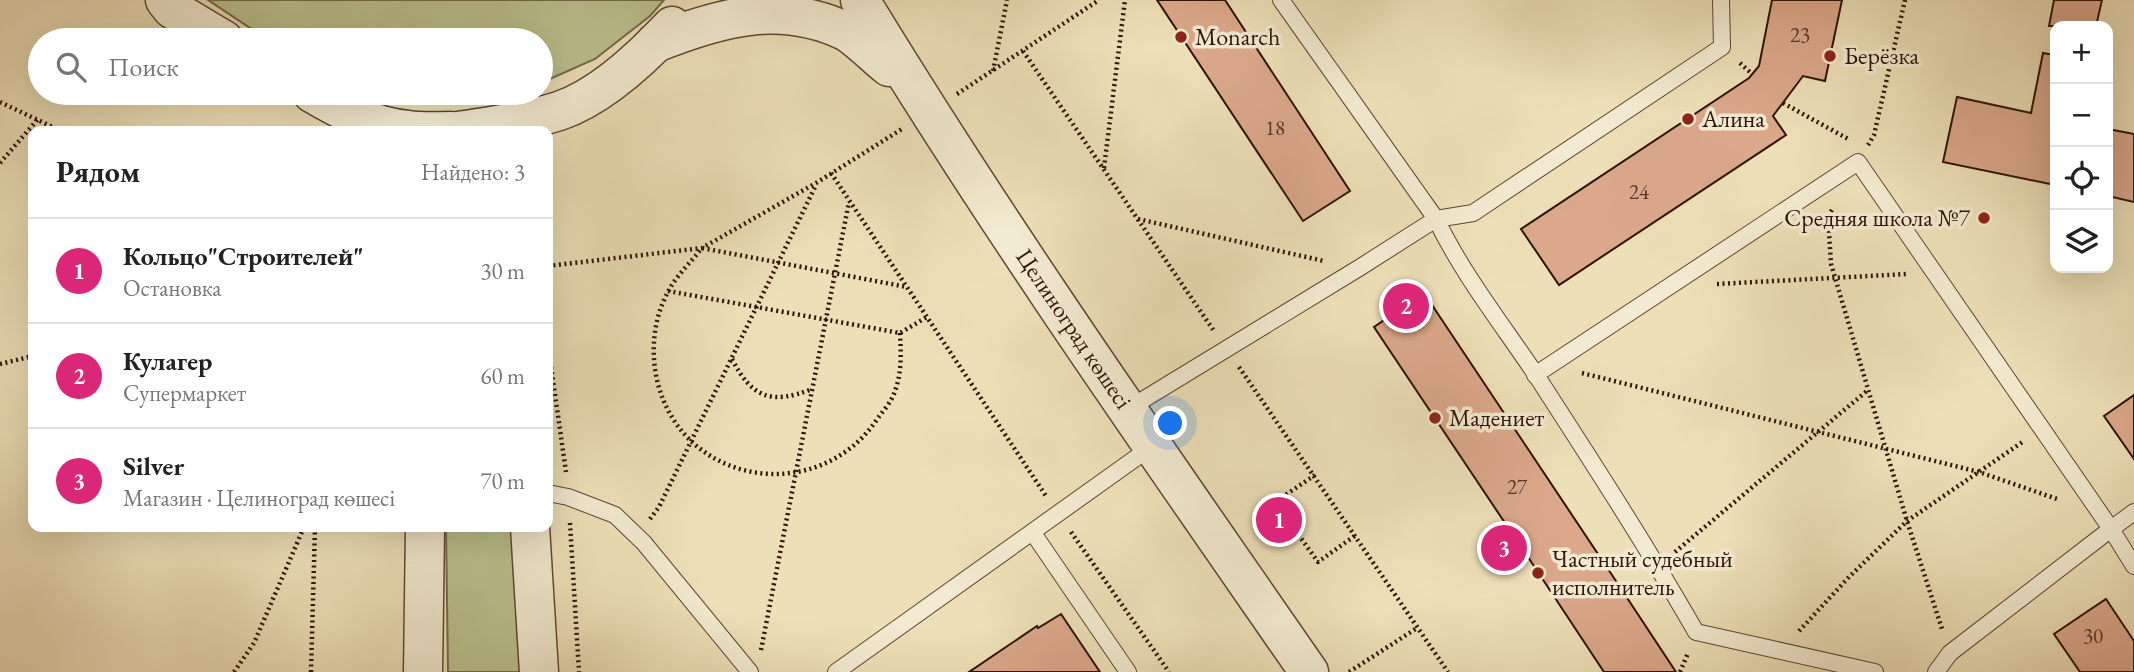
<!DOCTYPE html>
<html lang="ru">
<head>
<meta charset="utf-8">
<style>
  body { margin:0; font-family:"EB Garamond",serif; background:#f2f2f2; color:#222 }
  .controls { position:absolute; right:21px; top:21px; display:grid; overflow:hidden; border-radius:14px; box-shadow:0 7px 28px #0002 }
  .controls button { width:63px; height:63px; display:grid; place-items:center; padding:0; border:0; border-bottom:2px solid #e0e0e0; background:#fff; color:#222; font:35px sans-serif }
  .you { position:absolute; left:1171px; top:424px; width:24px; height:24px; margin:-18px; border:5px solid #fff; border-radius:50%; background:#1a73e8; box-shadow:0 0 0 10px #1a73e833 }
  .badge { display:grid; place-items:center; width:46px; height:46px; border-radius:50%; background:#db2777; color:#fff; font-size:23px; font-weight:700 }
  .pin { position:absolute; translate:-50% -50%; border:4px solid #fff; box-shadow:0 2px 7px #0006 }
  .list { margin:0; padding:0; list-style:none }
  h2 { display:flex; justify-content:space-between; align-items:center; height:91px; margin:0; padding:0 28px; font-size:30px }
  h2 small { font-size:23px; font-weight:400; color:#767676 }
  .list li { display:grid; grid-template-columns:46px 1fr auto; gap:21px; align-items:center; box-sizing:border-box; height:105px; padding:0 28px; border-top:2px solid #e0e0e0 }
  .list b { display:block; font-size:26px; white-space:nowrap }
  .list p { margin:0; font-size:23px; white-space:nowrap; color:#767676 }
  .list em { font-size:23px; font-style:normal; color:#767676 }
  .icon { flex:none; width:38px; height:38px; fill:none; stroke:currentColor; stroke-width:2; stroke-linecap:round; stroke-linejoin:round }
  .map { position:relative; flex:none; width:2134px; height:672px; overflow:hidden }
  .search { position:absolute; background:#fff; box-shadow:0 7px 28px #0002; left:28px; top:28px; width:525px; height:77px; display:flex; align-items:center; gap:18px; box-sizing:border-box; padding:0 24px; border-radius:38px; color:#767676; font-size:26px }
  .panel { position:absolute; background:#fff; box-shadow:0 7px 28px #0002; left:28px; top:126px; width:525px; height:406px; border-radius:14px }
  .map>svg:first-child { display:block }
  .green { fill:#bac28e; stroke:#746a4b; stroke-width:2 }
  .building { fill:#dba88b; stroke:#2e1308; stroke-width:2 }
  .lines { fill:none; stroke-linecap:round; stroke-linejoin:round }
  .service-casing { stroke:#5e4634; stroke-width:18 }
  .tertiary-casing { stroke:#5e4634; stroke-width:41 }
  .path { stroke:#2e1308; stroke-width:4.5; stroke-dasharray:2 3.5; stroke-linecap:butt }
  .service { stroke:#f3ebd1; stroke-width:16 }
  .tertiary { stroke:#f3ebd1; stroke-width:38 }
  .poi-dot { fill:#8f2418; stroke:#f3ebd1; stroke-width:2.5 }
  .labels { text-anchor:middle; stroke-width:7; stroke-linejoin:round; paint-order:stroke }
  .number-label { font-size:21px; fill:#593829 }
  .poi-label { font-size:24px; fill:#2e1308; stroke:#f3ebd1; text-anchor:start }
  .street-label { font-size:24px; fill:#2e1308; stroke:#f3ebd1 }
</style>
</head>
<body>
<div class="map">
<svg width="2134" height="672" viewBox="0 0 2134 672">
  <rect width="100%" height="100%" fill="#ede0b8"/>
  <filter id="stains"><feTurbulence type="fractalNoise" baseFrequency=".00286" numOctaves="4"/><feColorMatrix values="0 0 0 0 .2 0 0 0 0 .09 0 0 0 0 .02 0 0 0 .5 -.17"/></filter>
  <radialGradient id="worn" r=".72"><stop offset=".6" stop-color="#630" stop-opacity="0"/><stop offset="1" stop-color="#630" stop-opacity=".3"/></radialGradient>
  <g class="green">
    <path d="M208,0H664L650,16L595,59L541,83V40H268Z"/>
    <path d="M365,93H508L448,104L407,102Z"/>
    <path d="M446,527H511L520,617L522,672H448Z"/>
  </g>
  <g class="building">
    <path d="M1157,0H1225L1350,191L1303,221Z"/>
    <path d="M1772,0H1842L1825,81L1803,76L1773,116L1786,135L1559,285L1521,229L1749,78L1759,66Z"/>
    <path d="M2054,0H2102L2096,26H2049Z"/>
    <path d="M2043,53L2055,55V185L1943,162L1957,97L2031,113Z"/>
    <path d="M2108,129L2134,134V202L2108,196Z"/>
    <path d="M1424,293L1610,572L1676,672H1604L1526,554L1500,570L1482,542L1507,526L1374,327Z"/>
    <path d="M2134,395V459L2104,416Z"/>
    <path d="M2106,599L2134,641V672H2080L2054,634Z"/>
    <path d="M1061,614L1100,672H969L1037,626L1038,628Z"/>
  </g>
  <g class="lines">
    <g class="service-casing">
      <g id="service">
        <path d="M1281,0L1436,219L1473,213L1722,47L1721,0"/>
        <path d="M1535,375L1858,162L2111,529L2134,512"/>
        <path d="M1128,409L1359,268L1436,219C1463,275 1502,324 1536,375C1591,460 1646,545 1696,632L1875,672"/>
        <path d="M548,493L568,497L615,515L644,543L750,672"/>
        <path d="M1033,533L1128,672"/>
        <path d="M836,672L1154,445"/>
        <path d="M1936,672L1950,653L2111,529L2134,566"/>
      </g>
    </g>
    <g class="tertiary-casing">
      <g id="tertiary">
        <path d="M165,0L172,9L224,40"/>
        <path d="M860,0C1000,230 1156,451 1309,672"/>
        <path d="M655,43C720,17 781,0 847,32C862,42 875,56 889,67"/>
        <path d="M312,93C341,110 373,127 408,130C422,132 437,131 451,131"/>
        <path d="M458,131C492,126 527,121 559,111C601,97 643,57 672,26"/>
        <path d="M530,527L539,672"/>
        <path d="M423,672L425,527"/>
      </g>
    </g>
    <g class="path">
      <path d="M1023,51L1214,331"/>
      <path d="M1740,63L1752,74"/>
      <path d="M993,71L1007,0"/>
      <path d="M957,94L1099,0"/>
      <path d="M0,102L61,131"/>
      <path d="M1783,103L1850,140"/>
      <path d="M1868,145L1874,135L1905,0"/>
      <path d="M0,163L38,119"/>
      <path d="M1104,168L1125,0"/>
      <path d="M831,173L1046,496"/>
      <path d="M1832,210L1828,216L1831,264L1907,521L1942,629"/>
      <path d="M1138,219L1324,261"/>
      <path d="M548,266L702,248L816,183L902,129"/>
      <path d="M1717,284L1907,274"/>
      <path d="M668,291L900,333L927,317"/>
      <path d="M900,333C901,353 902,372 895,391C892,401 884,410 878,418C820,506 685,487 658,384C650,353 653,318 669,290C677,275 691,262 702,248L907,287"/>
      <path d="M548,345L566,472"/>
      <path d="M732,359C752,398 771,405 812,389"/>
      <path d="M0,364L33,356"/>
      <path d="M1239,367L1448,672"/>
      <path d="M1582,373L1979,472L2060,500"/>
      <path d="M1315,475L1275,502L1318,562L1356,535"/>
      <path d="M650,519L659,507L816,185"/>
      <path d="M570,523L579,672"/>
      <path d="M1071,532L1169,672"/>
      <path d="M1675,552L1868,390"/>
      <path d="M1799,631L1849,577L1907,521L2024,441"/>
      <path d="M761,650L849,202"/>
      <path d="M234,672L254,643L304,527"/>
      <path d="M311,672L315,527"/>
      <path d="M1349,672L1417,628"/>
      <path d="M1680,672L1688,653"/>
    </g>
    <use href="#service" class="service"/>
    <use href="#tertiary" class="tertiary"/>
  </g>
  <g class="poi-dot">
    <circle cx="1181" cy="37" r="7"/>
    <circle cx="1830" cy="56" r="7"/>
    <circle cx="1688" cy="119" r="7"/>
    <circle cx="1984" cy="218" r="7"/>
    <circle cx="1435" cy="418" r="7"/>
    <circle cx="1538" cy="573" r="7"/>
  </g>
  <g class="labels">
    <g class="number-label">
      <text x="1800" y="42">23</text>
      <text x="1275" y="135">18</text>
      <text x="1639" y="199">24</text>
      <text x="1517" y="494">27</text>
      <text x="2093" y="643">30</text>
    </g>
    <g class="poi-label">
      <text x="1195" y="45">Monarch</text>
      <text x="1844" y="64">Берёзка</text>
      <text x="1702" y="127">Алина</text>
      <text x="1970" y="226" text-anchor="end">Средняя школа №7</text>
      <text x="1449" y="426">Мадениет</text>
      <text x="1552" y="567">Частный судебный<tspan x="1552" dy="28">исполнитель</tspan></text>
    </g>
    <g class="street-label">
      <text transform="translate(1074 329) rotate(56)" y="8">Целиноград көшесі</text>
    </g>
  </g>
  <rect width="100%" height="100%" filter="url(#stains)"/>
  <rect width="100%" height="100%" fill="url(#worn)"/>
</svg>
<div class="controls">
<button>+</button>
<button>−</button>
<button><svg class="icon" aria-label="locate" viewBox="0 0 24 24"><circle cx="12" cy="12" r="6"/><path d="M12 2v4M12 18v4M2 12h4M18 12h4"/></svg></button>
<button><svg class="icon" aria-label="layers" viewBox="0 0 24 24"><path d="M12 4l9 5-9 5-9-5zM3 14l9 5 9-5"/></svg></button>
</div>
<div class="you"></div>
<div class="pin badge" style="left:1279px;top:520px">1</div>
<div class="pin badge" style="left:1406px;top:306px">2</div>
<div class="pin badge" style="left:1504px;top:548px">3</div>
<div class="search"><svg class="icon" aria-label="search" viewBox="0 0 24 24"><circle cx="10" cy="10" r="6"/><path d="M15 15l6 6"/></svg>Поиск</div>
<section class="panel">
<h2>Рядом<small>Найдено: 3</small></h2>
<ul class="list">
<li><span class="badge">1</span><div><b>Кольцо&quot;Строителей&quot;</b><p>Остановка</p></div><em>30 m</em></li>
<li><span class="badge">2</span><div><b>Кулагер</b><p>Супермаркет</p></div><em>60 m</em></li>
<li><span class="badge">3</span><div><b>Silver</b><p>Магазин · Целиноград көшесі</p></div><em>70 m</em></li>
</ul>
</section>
</div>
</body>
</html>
